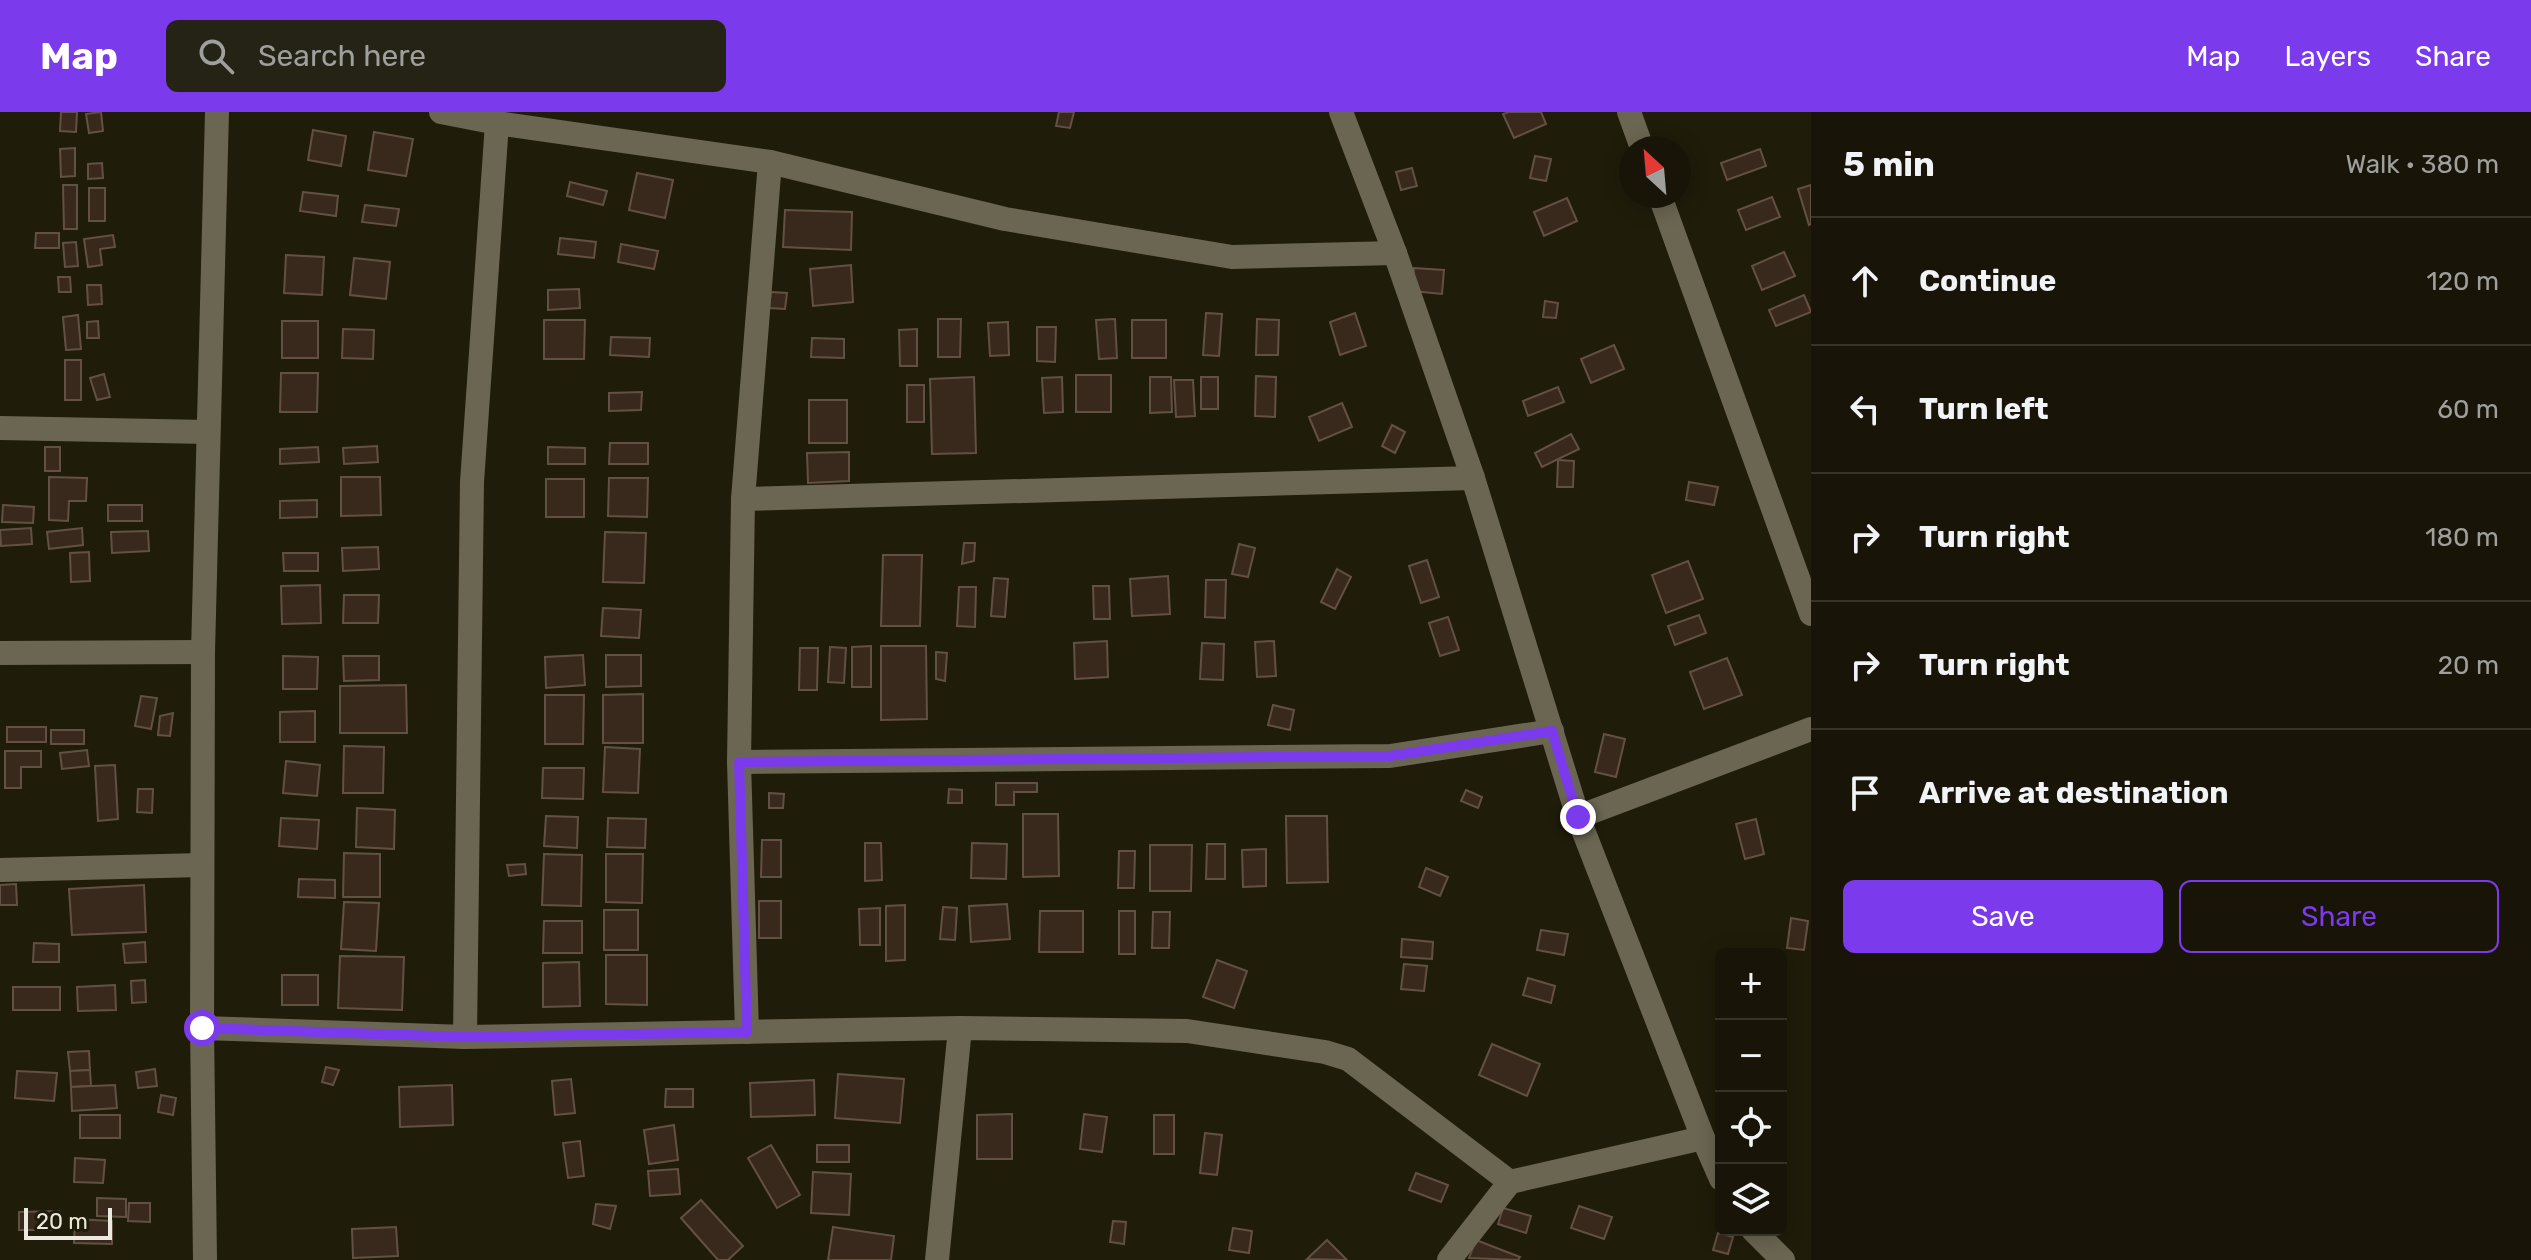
<!DOCTYPE html>
<html lang="en">
<head>
<meta charset="utf-8">
<style>
  body { margin:0; font-family:Rubik,sans-serif; background:#252216; color:#f1f3f6 }
  .controls { position:absolute; right:24px; bottom:24px; display:grid; overflow:hidden; border-radius:12px; box-shadow:0 4px 20px #0003 }
  .controls button { width:72px; height:72px; display:grid; place-items:center; padding:0; border:0; border-bottom:2px solid #363429; background:#181508; color:#f1f3f6; font:40px sans-serif }
  .compass { position:absolute; left:1619px; top:24px; width:72px; height:72px; border-radius:50%; background:#181508; box-shadow:0 4px 20px #0003; rotate:334deg }
  .scale { position:absolute; left:24px; bottom:20px; width:88px; box-sizing:border-box; padding-left:8px; border:4px solid #ece9de; border-top:0; font-size:22px; line-height:28px; white-space:nowrap; color:#ece9de; -webkit-text-stroke:6px #201c0a; paint-order:stroke }
  .stop { position:absolute; width:24px; height:24px; margin:-18px; border:6px solid #7c3aed; border-radius:50%; background:#fff }
  .stop.end { background:#7c3aed; border-color:#fff; box-shadow:0 2px 8px #0008 }
  .list { margin:0; padding:0; list-style:none }
  h2 { display:flex; justify-content:space-between; align-items:center; height:104px; margin:0; padding:0 32px; font-size:34px }
  h2 small { font-size:26px; font-weight:400; color:#9f9f9c }
  .list li { display:grid; grid-template-columns:52px 1fr auto; gap:24px; align-items:center; box-sizing:border-box; height:128px; padding:0 32px; border-top:2px solid #363429 }
  .list b { display:block; font-size:30px; white-space:nowrap }
  .list em { font-size:26px; font-style:normal; color:#9f9f9c }
  .actions { display:flex; gap:16px; padding:24px 32px }
  .actions a { flex:1; padding:18px 0; border:2px solid #7c3aed; border-radius:12px; text-align:center; font-size:28px; color:#7c3aed }
  .actions .main { background:#7c3aed; color:#fff }
  .icon { flex:none; width:44px; height:44px; fill:none; stroke:currentColor; stroke-width:2; stroke-linecap:round; stroke-linejoin:round }
  .map { position:relative; flex:none; width:1811px; height:1148px; overflow:hidden }
  header { display:flex; align-items:center; gap:48px; box-sizing:border-box; height:112px; padding:0 40px; background:#7c3aed; color:#fff }
  header strong { font-size:38px }
  nav { display:flex; gap:44px; margin-inline-start:auto; font-size:28px }
  .search { width:560px; height:72px; background:#252216; display:flex; align-items:center; gap:20px; box-sizing:border-box; padding:0 28px; border-radius:12px; color:#9f9f9c; font-size:30px }
  main { display:flex }
  aside { flex:1; background:#181508 }
  .map>svg:first-child { display:block }
  .building { fill:#39291d; stroke:#625143; stroke-width:2 }
  .lines { fill:none; stroke-linecap:round; stroke-linejoin:round }
  .street { stroke:#6b6652; stroke-width:24 }
  .route { stroke:#7c3aed; stroke-width:10 }
</style>
</head>
<body>
<header>
<strong>Map</strong>
<div class="search"><svg class="icon" aria-label="search" viewBox="0 0 24 24"><circle cx="10" cy="10" r="6"/><path d="M15 15l6 6"/></svg>Search here</div>
<nav><a>Map</a><a>Layers</a><a>Share</a></nav>
</header>
<main>
<div class="map">
<svg width="1811" height="1148" viewBox="0 0 1811 1148">
  <rect width="100%" height="100%" fill="#201c0a"/>
  <g class="building">
    <path d="M61,0H77L76,20L60,19Z"/>
    <path d="M101,0L103,19L89,21L86,2Z"/>
    <path d="M1059,0H1074L1070,16L1056,14Z"/>
    <path d="M1509,0H1541L1546,12L1514,26L1503,2Z"/>
    <path d="M313,18L346,24L341,54L308,48Z"/>
    <path d="M374,20L413,27L406,64L368,58Z"/>
    <path d="M75,36V64L61,65L60,37Z"/>
    <path d="M1760,37L1766,54L1727,68L1721,51Z"/>
    <path d="M1535,44L1551,47L1546,69L1530,66Z"/>
    <path d="M102,51L103,66L88,67V52Z"/>
    <path d="M1412,56L1417,74L1401,78L1396,60Z"/>
    <path d="M637,61L673,68L665,106L629,98Z"/>
    <path d="M570,70L607,79L603,93L567,84Z"/>
    <path d="M63,73H77V117H64Z"/>
    <path d="M1811,73V112L1809,113L1798,77Z"/>
    <rect x="89" y="76" width="16" height="33"/>
    <path d="M303,80L338,84L336,104L300,99Z"/>
    <path d="M1772,85L1780,105L1746,118L1738,98Z"/>
    <path d="M1567,86L1577,109L1544,124L1534,100Z"/>
    <path d="M365,93L399,97L396,114L362,110Z"/>
    <path d="M785,98L852,100L851,138L783,135Z"/>
    <path d="M36,121H59V136H35Z"/>
    <path d="M113,123L115,135L100,137L102,153L88,155L84,127Z"/>
    <path d="M560,126L596,130L594,146L558,142Z"/>
    <path d="M76,130L78,154L65,155L63,131Z"/>
    <path d="M621,132L658,139L654,157L618,150Z"/>
    <path d="M1784,140L1795,164L1762,178L1752,154Z"/>
    <path d="M286,143L324,145L322,183L284,181Z"/>
    <path d="M354,146L390,150L386,187L350,183Z"/>
    <path d="M851,153L853,190L813,194L810,157Z"/>
    <path d="M1414,156L1444,158L1442,182L1412,179Z"/>
    <path d="M58,165H70L71,180H59Z"/>
    <path d="M87,173H101L102,192L88,193Z"/>
    <path d="M579,177L580,196L548,198V178Z"/>
    <path d="M771,180L787,181L785,197L769,196Z"/>
    <path d="M1804,183L1811,200L1776,214L1769,198Z"/>
    <path d="M1545,189L1558,191L1556,206L1543,205Z"/>
    <path d="M1206,201L1222,202L1219,244L1203,243Z"/>
    <path d="M1355,201L1366,234L1340,243L1330,210Z"/>
    <path d="M78,203L81,237L66,238L63,205Z"/>
    <path d="M938,207H961L960,245H938Z"/>
    <path d="M1115,207L1117,246L1099,247L1096,208Z"/>
    <path d="M1257,207L1279,208L1278,243H1256Z"/>
    <path d="M544,208H585L584,247H544Z"/>
    <rect x="1132" y="208" width="34" height="38"/>
    <path d="M98,209L99,226H87V210Z"/>
    <rect x="282" y="209" width="36" height="37"/>
    <path d="M1008,210L1009,243L990,244L988,211Z"/>
    <path d="M1037,215H1056L1055,250L1037,249Z"/>
    <path d="M343,217L374,218L373,247L342,246Z"/>
    <path d="M917,217V254H900L899,218Z"/>
    <path d="M611,225L650,226L649,245L610,243Z"/>
    <path d="M812,226L844,227V246L811,245Z"/>
    <path d="M1614,233L1624,257L1591,271L1581,247Z"/>
    <rect x="65" y="248" width="16" height="40"/>
    <path d="M281,261H318L317,300H280Z"/>
    <path d="M104,262L110,285L97,288L90,266Z"/>
    <rect x="1076" y="263" width="35" height="37"/>
    <path d="M1256,264L1276,265L1275,305L1255,304Z"/>
    <path d="M974,265L976,341L932,342L930,267Z"/>
    <path d="M1062,265L1063,300L1044,301L1042,266Z"/>
    <path d="M1150,265H1171L1172,300L1150,301Z"/>
    <rect x="1201" y="265" width="17" height="32"/>
    <path d="M1174,268H1193L1195,304L1176,305Z"/>
    <rect x="907" y="273" width="17" height="37"/>
    <path d="M1558,275L1564,290L1528,304L1523,289Z"/>
    <path d="M642,280L641,298L609,299V281Z"/>
    <rect x="809" y="288" width="38" height="43"/>
    <path d="M1342,291L1352,315L1319,329L1309,305Z"/>
    <path d="M1392,313L1405,320L1395,341L1382,334Z"/>
    <path d="M1571,322L1579,337L1542,355L1535,341Z"/>
    <path d="M610,331H648V352H609Z"/>
    <path d="M377,334L378,350L344,352L343,336Z"/>
    <rect x="45" y="335" width="15" height="24"/>
    <path d="M318,335L319,350L280,352V337Z"/>
    <path d="M548,335L585,336V352H548Z"/>
    <path d="M849,340V369L808,371L807,341Z"/>
    <path d="M1558,348L1574,349L1573,375H1557Z"/>
    <path d="M49,365L87,366L86,389H69L68,409L49,408Z"/>
    <path d="M341,365H380L381,403L341,404Z"/>
    <path d="M609,366H648L647,405L608,404Z"/>
    <rect x="546" y="367" width="38" height="38"/>
    <path d="M1689,370L1718,375L1714,393L1686,388Z"/>
    <path d="M317,388V405L280,406V389Z"/>
    <path d="M3,393L34,395L33,411L2,410Z"/>
    <rect x="108" y="393" width="34" height="16"/>
    <path d="M31,416L32,432L1,434L0,418Z"/>
    <path d="M82,416L83,433L49,437L47,420Z"/>
    <path d="M148,419L149,439L112,441L111,420Z"/>
    <path d="M605,420L646,421L644,471L603,470Z"/>
    <path d="M964,431H975L974,449L962,452Z"/>
    <path d="M1239,432L1255,436L1248,465L1232,462Z"/>
    <path d="M378,435L379,457L343,459L342,436Z"/>
    <path d="M89,440L90,469L71,470L70,441Z"/>
    <path d="M283,441H318V459H284Z"/>
    <path d="M883,443H922L920,514H881Z"/>
    <path d="M1427,448L1439,485L1421,491L1409,454Z"/>
    <path d="M1688,449L1703,487L1666,501L1652,463Z"/>
    <path d="M1337,457L1351,465L1335,497L1321,490Z"/>
    <path d="M1168,464L1170,502L1132,504L1130,467Z"/>
    <path d="M994,466L1008,467L1005,505L991,504Z"/>
    <path d="M1206,468H1226L1225,506L1205,505Z"/>
    <path d="M320,473L321,511L282,512L281,474Z"/>
    <path d="M1093,474H1109L1110,507H1094Z"/>
    <path d="M959,475H976L975,515L957,514Z"/>
    <path d="M344,483H379L378,511H343Z"/>
    <path d="M603,496L641,498L639,526L601,524Z"/>
    <path d="M1699,503L1706,521L1675,533L1668,514Z"/>
    <path d="M1448,505L1459,538L1440,544L1429,511Z"/>
    <path d="M1107,529L1108,565L1075,567L1074,531Z"/>
    <path d="M1274,529L1276,564L1257,565L1255,530Z"/>
    <path d="M1202,531L1224,532L1223,568L1200,567Z"/>
    <path d="M871,534V575H852V535Z"/>
    <path d="M881,534H926L927,607L881,608Z"/>
    <path d="M830,535L846,536L844,571L828,570Z"/>
    <path d="M800,536H818L817,578H799Z"/>
    <path d="M936,540L947,541L945,569L936,567Z"/>
    <path d="M583,543L585,573L546,576L545,545Z"/>
    <path d="M606,543H641V574L606,575Z"/>
    <path d="M283,544L318,545L317,577H283Z"/>
    <path d="M343,544H379V568L344,569Z"/>
    <path d="M1727,546L1742,583L1704,597L1690,560Z"/>
    <path d="M406,573L407,621H340V574Z"/>
    <path d="M643,582V631H603V583Z"/>
    <path d="M545,583H584L583,632H545Z"/>
    <path d="M141,584L157,586L151,617L135,614Z"/>
    <path d="M1273,593L1294,598L1290,618L1268,613Z"/>
    <path d="M315,599V630H280V600Z"/>
    <path d="M173,601L170,624L158,623L160,604Z"/>
    <rect x="7" y="615" width="39" height="15"/>
    <rect x="51" y="618" width="33" height="14"/>
    <path d="M1604,622L1625,627L1616,665L1595,660Z"/>
    <path d="M344,634L384,635L383,681H343Z"/>
    <path d="M605,635L640,637L638,681L603,680Z"/>
    <path d="M87,638L89,654L62,657L60,641Z"/>
    <path d="M5,639H41V655H21V676H5Z"/>
    <path d="M286,649L320,653L317,684L283,681Z"/>
    <path d="M115,653L118,707L98,709L95,654Z"/>
    <path d="M543,656H584L583,687L542,686Z"/>
    <path d="M996,671H1037V680H1014V693H996Z"/>
    <path d="M138,677H153L152,701L137,700Z"/>
    <path d="M949,677L962,678V691H948Z"/>
    <path d="M1466,678L1482,685L1478,696L1461,689Z"/>
    <path d="M769,681L784,682L783,696H769Z"/>
    <path d="M357,696L395,698L394,737L356,735Z"/>
    <path d="M1023,702H1058L1059,764L1023,765Z"/>
    <path d="M546,704L578,705L577,736L544,734Z"/>
    <path d="M1286,704H1327L1328,770L1287,771Z"/>
    <path d="M281,706L319,708L317,737L279,734Z"/>
    <path d="M608,706L646,707L645,736L607,735Z"/>
    <path d="M1756,707L1764,742L1745,747L1736,712Z"/>
    <path d="M762,728H781V765H761Z"/>
    <path d="M865,731H881L882,768L865,769Z"/>
    <path d="M972,731L1007,732L1006,767L971,766Z"/>
    <path d="M1207,732H1225V767H1206Z"/>
    <path d="M1150,733H1192L1191,779H1150Z"/>
    <path d="M1266,737V774L1243,775L1242,738Z"/>
    <path d="M1119,739H1135L1134,776H1118Z"/>
    <path d="M344,741L380,742V785H343Z"/>
    <path d="M544,742L582,743L581,794L542,793Z"/>
    <path d="M606,742H643L642,791L606,790Z"/>
    <path d="M525,752L526,762L509,764L507,753Z"/>
    <path d="M1426,756L1448,765L1440,784L1419,775Z"/>
    <path d="M299,767L335,768V786L298,785Z"/>
    <path d="M16,772L17,793H0V773Z"/>
    <path d="M144,773L146,820L72,823L69,777Z"/>
    <rect x="759" y="789" width="22" height="37"/>
    <path d="M344,790L379,791L376,839L341,837Z"/>
    <path d="M1007,792L1010,827L971,830L969,794Z"/>
    <path d="M905,793V848L886,849V794Z"/>
    <path d="M943,795L957,796L955,828L940,827Z"/>
    <path d="M880,796V833H860L859,797Z"/>
    <rect x="604" y="798" width="34" height="40"/>
    <path d="M1040,799H1083V840H1039Z"/>
    <rect x="1119" y="799" width="16" height="43"/>
    <path d="M1153,800H1170L1169,836H1152Z"/>
    <path d="M1791,806L1808,809L1804,838L1787,836Z"/>
    <path d="M544,809H582V841H543Z"/>
    <path d="M1541,818L1568,822L1564,843L1537,838Z"/>
    <path d="M1402,827L1433,830L1432,847L1401,845Z"/>
    <path d="M145,830L146,850L125,851L123,832Z"/>
    <path d="M34,831L59,832V850H33Z"/>
    <path d="M606,843H647V893L606,892Z"/>
    <path d="M340,844L404,845L402,898L338,896Z"/>
    <path d="M1217,848L1247,859L1234,896L1203,885Z"/>
    <path d="M579,850L580,894L543,895V851Z"/>
    <path d="M1404,852L1427,854L1424,879L1401,877Z"/>
    <rect x="282" y="863" width="36" height="30"/>
    <path d="M1528,866L1555,874L1551,891L1523,883Z"/>
    <path d="M145,868L146,890L132,891L131,869Z"/>
    <path d="M115,873L116,898L78,899L77,875Z"/>
    <rect x="13" y="875" width="47" height="23"/>
    <path d="M1492,932L1540,952L1527,984L1479,963Z"/>
    <path d="M89,939L90,958L70,959L68,940Z"/>
    <path d="M326,955L339,958L333,973L322,970Z"/>
    <path d="M155,957L157,974L138,976L136,960Z"/>
    <path d="M90,958L91,974L71,975L70,959Z"/>
    <path d="M17,959L57,961L54,989L15,986Z"/>
    <path d="M838,962L904,967L900,1011L835,1006Z"/>
    <path d="M571,967L575,1001L555,1003L552,969Z"/>
    <path d="M814,968L815,1003L751,1005L750,971Z"/>
    <path d="M115,973L117,996L72,999L71,975Z"/>
    <path d="M452,973L453,1013L400,1015L399,975Z"/>
    <path d="M666,977H693V995H665Z"/>
    <path d="M161,983L176,986L173,1003L158,1000Z"/>
    <path d="M1012,1002V1047H977V1003Z"/>
    <path d="M1084,1002L1107,1005L1102,1040L1080,1037Z"/>
    <rect x="80" y="1003" width="40" height="23"/>
    <rect x="1154" y="1003" width="20" height="39"/>
    <path d="M674,1013L678,1048L649,1052L644,1018Z"/>
    <path d="M1205,1021L1222,1023L1217,1063L1200,1061Z"/>
    <path d="M580,1029L584,1064L568,1066L563,1031Z"/>
    <path d="M771,1033L800,1083L777,1096L748,1046Z"/>
    <rect x="817" y="1033" width="32" height="17"/>
    <path d="M75,1046L105,1048L103,1071L74,1070Z"/>
    <path d="M678,1057L680,1082L650,1084L648,1059Z"/>
    <path d="M813,1060L851,1062L849,1103L811,1101Z"/>
    <path d="M1416,1061L1448,1073L1441,1090L1409,1078Z"/>
    <path d="M97,1086L126,1087V1105L97,1104Z"/>
    <path d="M701,1088L743,1134L728,1148H718L681,1106Z"/>
    <path d="M129,1091H150V1110L128,1109Z"/>
    <path d="M596,1092L616,1094L610,1117L593,1112Z"/>
    <path d="M1579,1094L1612,1105L1604,1127L1571,1116Z"/>
    <path d="M1503,1096L1531,1104L1526,1121L1498,1112Z"/>
    <path d="M59,1099V1118H19V1100Z"/>
    <path d="M75,1107L112,1109V1132L74,1131Z"/>
    <path d="M1113,1109L1126,1110L1124,1132L1110,1130Z"/>
    <path d="M396,1115L398,1144L353,1146L352,1117Z"/>
    <path d="M833,1115L894,1124L891,1148H828Z"/>
    <path d="M1233,1116L1252,1119L1249,1141L1229,1138Z"/>
    <path d="M1718,1121L1733,1125L1728,1142L1713,1138Z"/>
    <path d="M1327,1128L1347,1148L1307,1147Z"/>
    <path d="M1476,1128L1520,1145L1518,1148L1469,1146Z"/>
  </g>
  <g class="lines">
    <g class="street">
      <path d="M441,0L497,11L770,50L1005,107L1232,145L1395,141"/>
      <path d="M1341,0L1395,141L1473,366L1578,705L1703,1026"/>
      <path d="M1629,0L1642,36"/>
      <path d="M1660,84L1811,502"/>
      <path d="M0,316L208,320"/>
      <path d="M743,387L1473,366"/>
      <path d="M0,541L203,540"/>
      <path d="M739,650L1390,644L1552,619"/>
      <path d="M1578,705L1811,617"/>
      <path d="M0,758L202,753"/>
      <path d="M202,916L465,925L960,916L1187,919L1325,940L1348,947L1510,1070L1703,1026L1721,1067"/>
      <path d="M747,920L739,650L743,387L770,50"/>
      <path d="M465,925L472,370L497,11"/>
      <path d="M1753,1118L1783,1148"/>
      <path d="M205,1148L202,916L203,540L217,0"/>
      <path d="M937,1148L960,916"/>
      <path d="M1449,1148L1510,1070"/>
    </g>
  </g>
  <g class="lines">
    <path class="route" d="M202,916L465,925L747,920L739,650L1390,644L1552,619L1578,705"/>
  </g>
</svg>
<div class="controls">
<button>+</button>
<button>−</button>
<button><svg class="icon" aria-label="locate" viewBox="0 0 24 24"><circle cx="12" cy="12" r="6"/><path d="M12 2v4M12 18v4M2 12h4M18 12h4"/></svg></button>
<button><svg class="icon" aria-label="layers" viewBox="0 0 24 24"><path d="M12 4l9 5-9 5-9-5zM3 14l9 5 9-5"/></svg></button>
</div>
<svg class="compass" viewBox="-18 -18 36 36"><path d="M0-13l5 13h-10z" fill="#e53935"/><path d="M0 13l5-13h-10z" fill="#9f9f9c"/></svg>
<div class="scale">20 m</div>
<div class="stop" style="left:202px;top:916px"></div>
<div class="stop end" style="left:1578px;top:705px"></div>
</div>
<aside>
<h2>5 min<small>Walk · 380 m</small></h2>
<ul class="list">
<li><svg class="icon" aria-label="ahead" viewBox="0 0 24 24"><path d="M12 20V5M6 11l6-6 6 6"/></svg><div><b>Continue</b></div><em>120 m</em></li>
<li><svg class="icon" aria-label="left" viewBox="0 0 24 24"><path d="M17 20v-9H6M10 6l-5 5 5 5"/></svg><div><b>Turn left</b></div><em>60 m</em></li>
<li><svg class="icon" aria-label="right" viewBox="0 0 24 24"><path d="M7 20v-9h11M14 6l5 5-5 5"/></svg><div><b>Turn right</b></div><em>180 m</em></li>
<li><svg class="icon" aria-label="right" viewBox="0 0 24 24"><path d="M7 20v-9h11M14 6l5 5-5 5"/></svg><div><b>Turn right</b></div><em>20 m</em></li>
<li><svg class="icon" aria-label="arrive" viewBox="0 0 24 24"><path d="M6 21V4h12l-3 4 3 4H6"/></svg><div><b>Arrive at destination</b></div></li>
</ul>
<div class="actions"><a class="main">Save</a><a>Share</a></div>
</aside>
</main>
</body>
</html>
